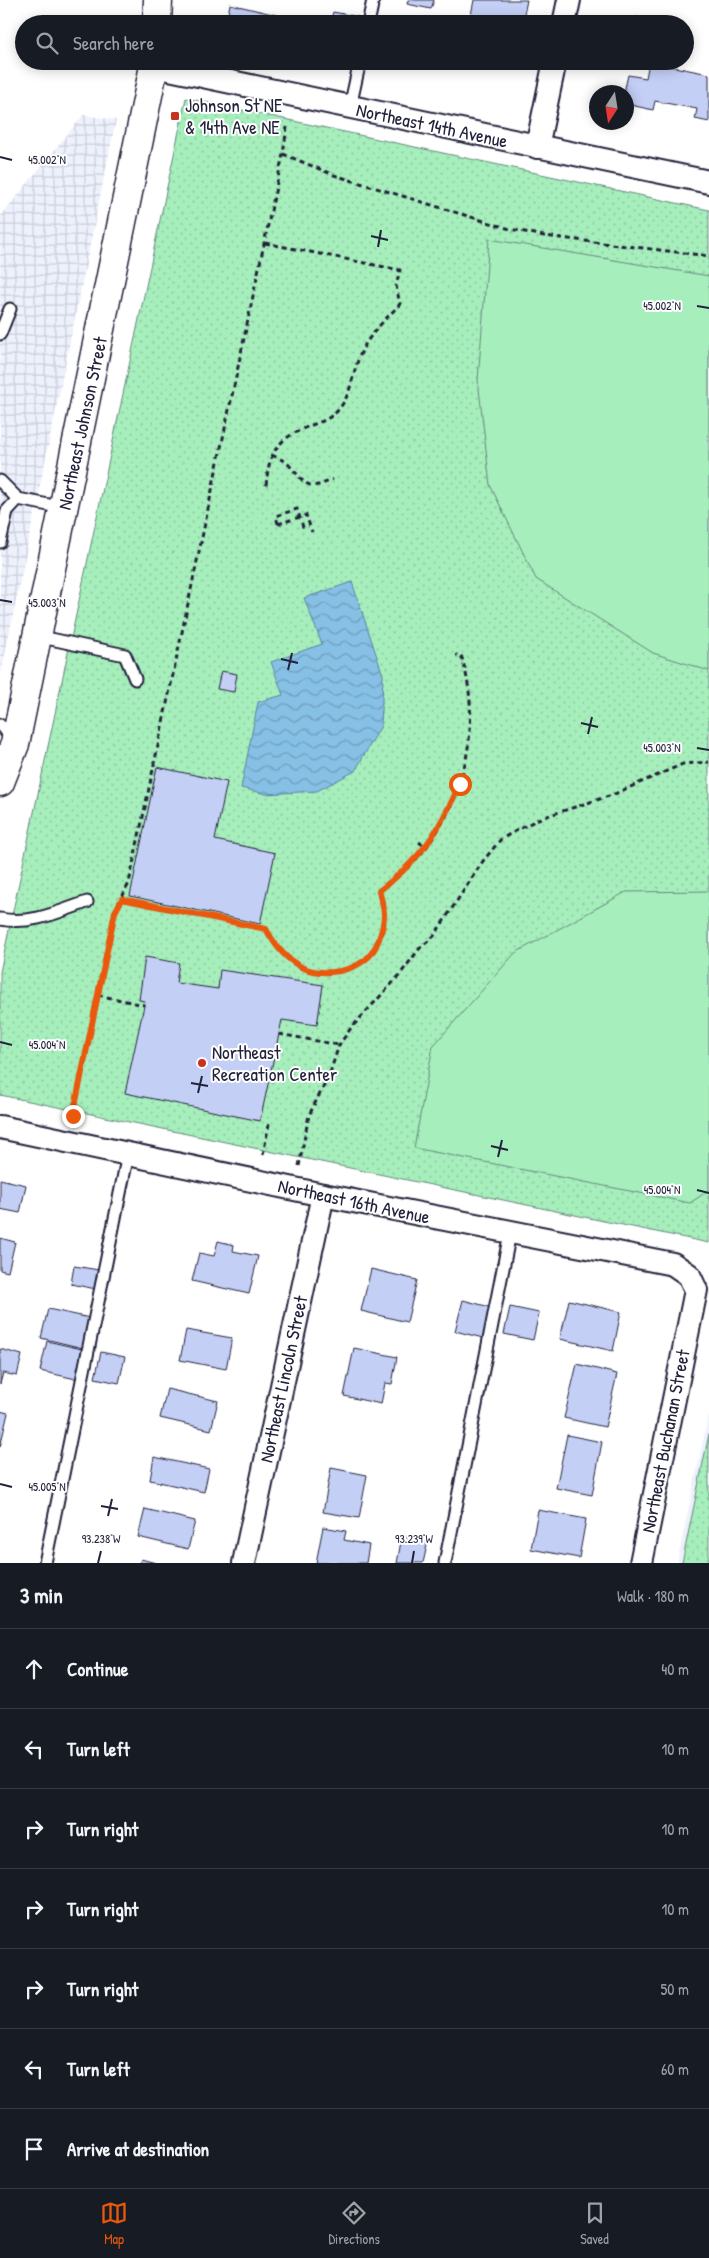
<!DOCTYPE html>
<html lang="en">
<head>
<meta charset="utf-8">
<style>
  body { margin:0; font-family:"Patrick Hand",sans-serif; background:#20242c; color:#f1f3f6 }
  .compass { position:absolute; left:589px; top:85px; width:45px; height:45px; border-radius:50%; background:#171b24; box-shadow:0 2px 12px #0003; rotate:192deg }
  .stop { position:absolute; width:15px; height:15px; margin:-11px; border:4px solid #ea580c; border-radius:50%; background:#fff }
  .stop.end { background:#ea580c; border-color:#fff; box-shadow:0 1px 5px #0008 }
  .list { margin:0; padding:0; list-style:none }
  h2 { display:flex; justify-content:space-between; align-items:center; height:65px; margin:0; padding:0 20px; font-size:21px }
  h2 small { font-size:16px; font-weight:400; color:#9ea1a6 }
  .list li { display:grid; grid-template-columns:32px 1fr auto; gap:15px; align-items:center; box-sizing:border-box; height:80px; padding:0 20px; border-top:1px solid #363941 }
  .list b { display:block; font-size:19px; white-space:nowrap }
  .list em { font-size:16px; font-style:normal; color:#9ea1a6 }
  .icon { flex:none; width:28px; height:28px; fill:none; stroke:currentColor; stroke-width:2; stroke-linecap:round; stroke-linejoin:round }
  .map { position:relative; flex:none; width:709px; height:1563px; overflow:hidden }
  .search { position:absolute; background:#171b24; box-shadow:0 2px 12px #0003; left:15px; right:15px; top:15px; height:55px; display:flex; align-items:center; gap:12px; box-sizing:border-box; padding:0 18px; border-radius:28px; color:#9ea1a6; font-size:19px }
  .sheet { height:625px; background:#171b24 }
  nav { display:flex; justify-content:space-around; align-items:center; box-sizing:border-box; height:70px; border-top:1px solid #363941; background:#171b24; font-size:14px; color:#9ea1a6 }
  nav a { display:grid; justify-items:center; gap:2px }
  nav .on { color:#ea580c }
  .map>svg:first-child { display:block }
  .built { fill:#edf1fc }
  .industrial { fill:url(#industrial-grid) }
  .park { fill:url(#park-dots); stroke:#64887c }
  .pitch { fill:#a6eebc; stroke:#64887c }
  .water { fill:url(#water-waves); stroke:#5e81a1 }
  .building { fill:#c4cff6; stroke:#22223b }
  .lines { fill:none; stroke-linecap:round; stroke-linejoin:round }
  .service-casing { stroke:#22223b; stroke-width:15 }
  .minor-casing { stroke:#22223b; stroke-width:26 }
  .tertiary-casing { stroke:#22223b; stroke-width:31 }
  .path { stroke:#22223b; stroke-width:3; stroke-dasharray:5 4; stroke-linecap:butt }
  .service { stroke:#fff; stroke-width:11 }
  .minor { stroke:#fff; stroke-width:22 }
  .tertiary { stroke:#fff; stroke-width:28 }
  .path-bridge { stroke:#22223b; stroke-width:3; stroke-dasharray:5 4; stroke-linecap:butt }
  .route { stroke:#ea580c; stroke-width:6 }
  .ticks { fill:none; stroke:#22223b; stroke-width:2 }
  .poi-dot { fill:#c8321e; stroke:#fff; stroke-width:2 }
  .labels { text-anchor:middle; stroke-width:4; stroke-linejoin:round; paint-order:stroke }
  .poi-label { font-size:19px; fill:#22223b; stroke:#fff; text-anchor:start }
  .street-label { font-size:19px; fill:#22223b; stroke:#fff }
  .ticks-label { font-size:12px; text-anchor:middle; fill:#22223b; stroke:#fff; stroke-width:4; stroke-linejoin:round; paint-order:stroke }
</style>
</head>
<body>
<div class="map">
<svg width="709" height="1563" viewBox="0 0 709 1563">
  <defs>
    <pattern id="industrial-grid" width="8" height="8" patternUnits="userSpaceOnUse" patternTransform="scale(1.25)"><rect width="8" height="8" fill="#edf1fc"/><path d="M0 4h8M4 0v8" fill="none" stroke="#cbced9"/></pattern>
    <pattern id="park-dots" width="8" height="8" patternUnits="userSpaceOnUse" patternTransform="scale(1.25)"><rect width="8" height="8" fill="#a6eebc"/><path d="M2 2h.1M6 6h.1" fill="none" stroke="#8fcca2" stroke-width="1.8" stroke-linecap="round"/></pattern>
    <pattern id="water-waves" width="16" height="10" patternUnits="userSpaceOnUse" patternTransform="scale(1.25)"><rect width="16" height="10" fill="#86c0e5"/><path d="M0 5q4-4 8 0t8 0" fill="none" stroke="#6d9cbb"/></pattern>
  </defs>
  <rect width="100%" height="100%" fill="#fff"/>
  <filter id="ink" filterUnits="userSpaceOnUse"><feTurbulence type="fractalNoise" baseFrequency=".02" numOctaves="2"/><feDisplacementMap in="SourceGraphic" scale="10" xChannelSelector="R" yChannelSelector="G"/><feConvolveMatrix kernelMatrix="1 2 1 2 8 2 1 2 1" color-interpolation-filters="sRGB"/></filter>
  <g filter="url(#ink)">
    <path class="built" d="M709,1414V1563H677Z"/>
    <path class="industrial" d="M83,115L116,120L0,678V217Z"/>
    <g class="park">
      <path d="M186,98L709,210V1243L0,1095V972Z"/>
      <path d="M709,1434V1558L708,1563H682Z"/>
    </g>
    <g class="pitch">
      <path d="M489,239L709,276V671L653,653L536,579L490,485L478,380Z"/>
      <path d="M709,891V1190L690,1203L414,1148L433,1046L515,953L626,892Z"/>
    </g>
    <path class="water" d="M352,582L383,675L381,726L355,771L317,791L266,794L241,788L258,702L283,695L271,662L322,644L304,598Z"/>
    <g class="building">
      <path d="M408,0H434L431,9L407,4Z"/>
      <path d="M474,0H527L522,24H487L470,20Z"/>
      <path d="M230,4L285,17L284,24H226Z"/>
      <path d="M333,12L359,17L358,24H330Z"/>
      <path d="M636,17L672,24H635Z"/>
      <path d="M476,61H515L513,69Z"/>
      <path d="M649,62L709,74V122L695,119L697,109L655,101L653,110L626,104V92H624L628,75L646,78Z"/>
      <path d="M221,671L237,674L234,692L217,689Z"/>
      <path d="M157,767L227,782L215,840L275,853L260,924L130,896Z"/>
      <path d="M145,957L179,963L176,983L218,989L220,970L323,985L317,1025L282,1020L260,1121L125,1093L145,1001L139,1000Z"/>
      <path d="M0,1179L26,1185L20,1213L0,1209Z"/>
      <path d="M0,1238L15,1242L8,1272L0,1270Z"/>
      <path d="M218,1241L234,1245L233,1251L258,1256L249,1294L192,1281L199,1253L214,1256Z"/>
      <path d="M74,1266L99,1270L96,1289L71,1284Z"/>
      <path d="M371,1269L417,1280L407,1322L361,1311Z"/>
      <path d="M463,1300L490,1307L483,1338L455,1331Z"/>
      <path d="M569,1300L621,1312L613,1351L560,1339Z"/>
      <path d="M510,1307L539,1313L533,1340L504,1334Z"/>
      <path d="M48,1309L90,1318L83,1348L41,1338Z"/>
      <path d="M186,1330L232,1338L226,1369L180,1360Z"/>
      <path d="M47,1341L82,1349L76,1379L40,1371Z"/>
      <path d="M354,1348L397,1357L392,1384L385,1383L381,1404L344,1396Z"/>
      <path d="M0,1349L22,1355L17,1376L3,1373L0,1384Z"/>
      <path d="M101,1352L125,1357L119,1383L95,1378Z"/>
      <path d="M577,1364L617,1374L605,1427L564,1418Z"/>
      <path d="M167,1389L218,1401L211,1430L160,1418Z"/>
      <path d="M0,1411L8,1413L0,1447Z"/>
      <path d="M567,1435L602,1442L592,1495L556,1488Z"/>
      <path d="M154,1457L209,1469L204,1492L150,1480Z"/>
      <path d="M331,1468L367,1475L359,1518L323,1512Z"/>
      <path d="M145,1509L195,1521L188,1549L138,1537Z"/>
      <path d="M538,1510L586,1519L579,1558L531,1549Z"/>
      <path d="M323,1527L346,1531L344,1540L369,1545L366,1563H316Z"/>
      <path d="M402,1536L428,1541L423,1563H397Z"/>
      <path d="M141,1559L156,1563H140Z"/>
    </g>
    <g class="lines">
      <g class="service-casing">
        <g id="service">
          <path d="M368,24L373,0"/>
          <path d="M350,107L360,61"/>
          <path d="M0,334L10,309"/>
          <path d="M0,481L18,499"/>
          <path d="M0,542L7,511L18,499L64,508"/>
          <path d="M37,636L125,655L135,679"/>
          <path d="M0,725L13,740"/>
          <path d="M0,919C31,925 58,912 87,902"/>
          <path d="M45,1563L128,1154"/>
          <path d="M445,1563L510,1233"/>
        </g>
      </g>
      <g class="minor-casing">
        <g id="minor">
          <path d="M564,24L569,0"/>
          <path d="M155,66L709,182"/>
          <path d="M537,147L555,61"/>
          <path d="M0,1127L323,1195L673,1264L689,1275L696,1290L641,1563"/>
          <path d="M244,1563L323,1195"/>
        </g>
      </g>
      <g class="tertiary-casing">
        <g id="tertiary">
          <path d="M157,24L158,0"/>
          <path d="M0,782L15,744L155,61"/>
        </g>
      </g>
      <g class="path">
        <path d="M283,154L334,175L510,229L544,236L709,256"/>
        <path d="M265,243L400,270L396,286L400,304C386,319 368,335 360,355C352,374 352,393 339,409C331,419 320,422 309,426C276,440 269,452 266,486"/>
        <path d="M272,455C277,458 285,460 289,465C306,483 306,493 333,479"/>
        <path d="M278,524L306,515L312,532"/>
        <path d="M419,842L426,847"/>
        <path d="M122,899L266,929C274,943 282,955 296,964C315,977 347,974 365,960C377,951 384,928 384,914C384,907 381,898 379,891C396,878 413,864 426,847C467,793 482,720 461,655H456"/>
        <path d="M98,995L144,1005"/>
        <path d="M279,1034L339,1045"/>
        <path d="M73,1116L115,912L129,883L283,154L287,127"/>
        <path d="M263,1155L269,1124"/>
        <path d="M299,1166L309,1115L329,1076L339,1045L351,1028L398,977L420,948L434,936L483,861L501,839L538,819L612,795L683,764L709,762"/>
      </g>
      <use href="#service" class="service"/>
      <use href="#minor" class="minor"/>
      <use href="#tertiary" class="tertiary"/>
      <path class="path-bridge" d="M278,524L276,516L297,509L304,530"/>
    </g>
  </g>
  <g class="lines" filter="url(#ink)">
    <path class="route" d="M73,1116L115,912L122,899L266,929C274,943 282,955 296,964C315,977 347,974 365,960C377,951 384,928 384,914C384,907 381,898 379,891C423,857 437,834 460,784"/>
  </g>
  <path class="ticks" d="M0,157L12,160M371,236L388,240M378,247L381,230M697,306L709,308M0,600L12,602M281,659L298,663M288,670L292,653M581,723L598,727M588,734L592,717M697,748L709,750M0,1042L12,1045M191,1083L208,1086M198,1093L202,1076M491,1146L508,1150M498,1157L502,1140M697,1190L709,1193M0,1484L12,1487M101,1506L118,1509M108,1516L112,1499M98,1563L101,1551M412,1563L414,1551"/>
  <g class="poi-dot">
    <rect x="170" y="111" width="10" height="10" rx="2.5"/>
    <circle cx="202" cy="1063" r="5"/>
  </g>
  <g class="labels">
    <g class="poi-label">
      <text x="185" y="112">Johnson St NE<tspan x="185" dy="22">&amp; 14th Ave NE</tspan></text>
      <text x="212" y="1059">Northeast<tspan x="212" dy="22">Recreation Center</tspan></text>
    </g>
    <g class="street-label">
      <text transform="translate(432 125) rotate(12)" y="7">Northeast 14th Avenue</text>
      <text transform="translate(82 423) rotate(-78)" y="7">Northeast Johnson Street</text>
      <text transform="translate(354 1201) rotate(12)" y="7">Northeast 16th Avenue</text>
      <text transform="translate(283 1379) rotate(-78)" y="7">Northeast Lincoln Street</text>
      <text transform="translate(665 1441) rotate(-79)" y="7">Northeast Buchanan Street</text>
    </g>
  </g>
  <g class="ticks-label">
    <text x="47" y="164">45.002°N</text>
    <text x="662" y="310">45.002°N</text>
    <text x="47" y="607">45.003°N</text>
    <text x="662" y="752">45.003°N</text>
    <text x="47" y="1049">45.004°N</text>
    <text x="662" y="1194">45.004°N</text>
    <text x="47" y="1491">45.005°N</text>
    <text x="101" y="1543">93.238°W</text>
    <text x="414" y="1543">93.239°W</text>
  </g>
</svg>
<svg class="compass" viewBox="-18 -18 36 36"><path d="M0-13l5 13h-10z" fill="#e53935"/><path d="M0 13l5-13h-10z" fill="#9ea1a6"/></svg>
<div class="stop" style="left:460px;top:784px"></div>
<div class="stop end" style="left:73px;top:1116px"></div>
<div class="search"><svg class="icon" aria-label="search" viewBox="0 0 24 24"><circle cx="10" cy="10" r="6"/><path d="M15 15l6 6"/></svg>Search here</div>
</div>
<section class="sheet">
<h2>3 min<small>Walk · 180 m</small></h2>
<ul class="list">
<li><svg class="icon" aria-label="ahead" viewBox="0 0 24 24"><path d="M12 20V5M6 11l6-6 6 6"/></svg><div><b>Continue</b></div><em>40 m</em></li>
<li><svg class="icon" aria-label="left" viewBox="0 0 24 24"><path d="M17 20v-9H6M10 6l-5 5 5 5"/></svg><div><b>Turn left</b></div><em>10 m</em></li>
<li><svg class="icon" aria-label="right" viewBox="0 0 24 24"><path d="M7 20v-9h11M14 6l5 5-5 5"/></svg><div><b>Turn right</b></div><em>10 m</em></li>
<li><svg class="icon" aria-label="right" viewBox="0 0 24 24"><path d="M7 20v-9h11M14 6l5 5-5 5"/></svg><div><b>Turn right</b></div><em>10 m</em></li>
<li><svg class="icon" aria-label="right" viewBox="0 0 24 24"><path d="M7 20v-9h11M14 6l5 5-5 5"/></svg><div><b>Turn right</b></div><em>50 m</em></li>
<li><svg class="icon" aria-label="left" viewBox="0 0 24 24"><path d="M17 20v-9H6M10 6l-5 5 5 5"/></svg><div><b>Turn left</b></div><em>60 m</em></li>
<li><svg class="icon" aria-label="arrive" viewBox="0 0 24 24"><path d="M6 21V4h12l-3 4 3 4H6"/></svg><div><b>Arrive at destination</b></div></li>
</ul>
</section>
<nav>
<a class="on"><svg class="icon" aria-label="map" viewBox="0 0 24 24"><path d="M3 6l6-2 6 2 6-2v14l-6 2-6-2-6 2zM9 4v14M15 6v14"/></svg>Map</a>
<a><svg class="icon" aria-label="directions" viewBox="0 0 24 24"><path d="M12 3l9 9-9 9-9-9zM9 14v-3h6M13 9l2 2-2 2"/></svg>Directions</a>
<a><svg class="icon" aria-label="saved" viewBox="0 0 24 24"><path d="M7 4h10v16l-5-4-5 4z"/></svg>Saved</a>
</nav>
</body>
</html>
